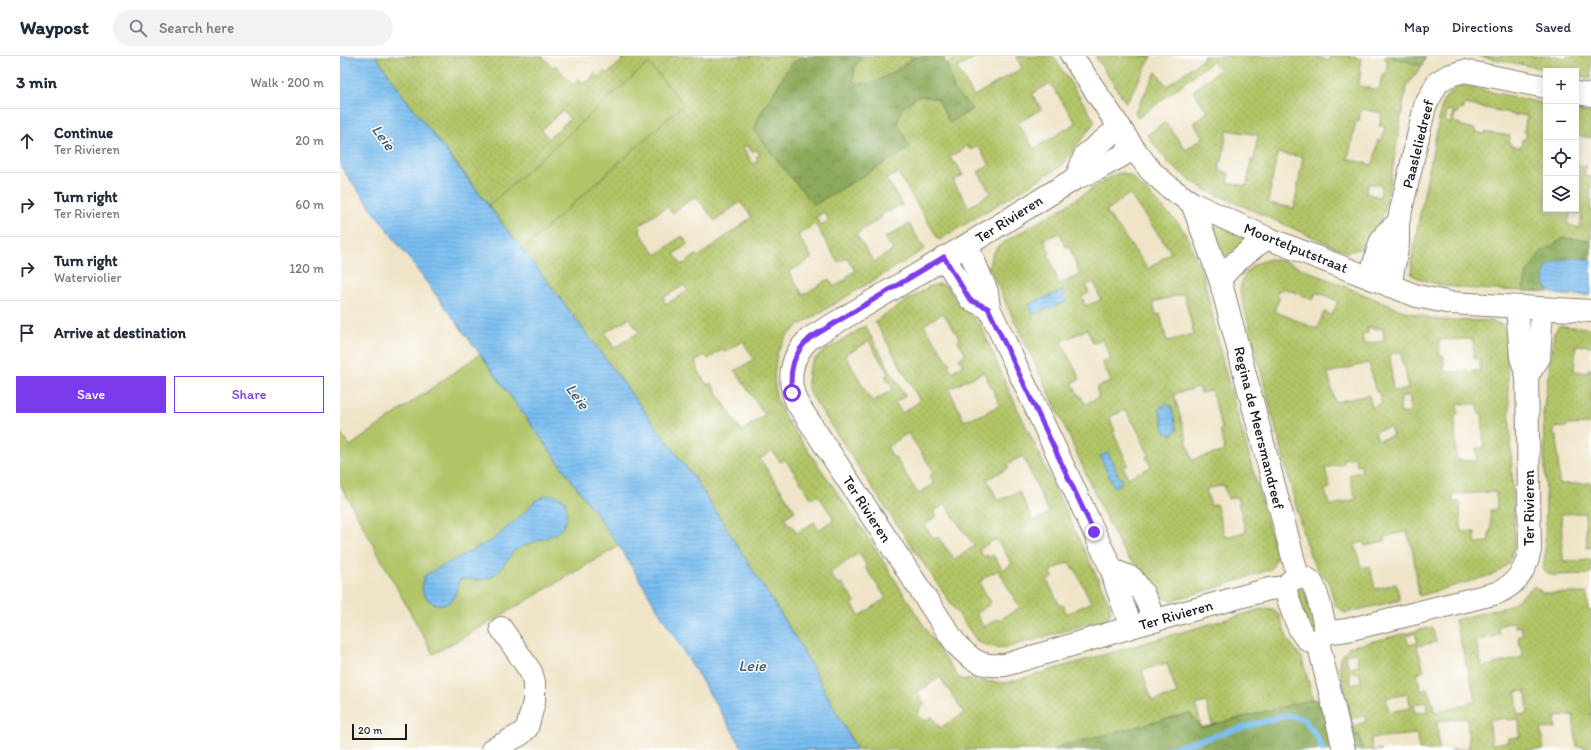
<!DOCTYPE html>
<html lang="en">
<head>
<meta charset="utf-8">
<style>
  body { margin:0; font-family:Itim,sans-serif; background:#f2f2f3; color:#1f2937 }
  .controls { position:absolute; right:12px; top:12px; display:grid; overflow:hidden; border-radius:0px; box-shadow:0 2px 10px #0003 }
  .controls button { width:36px; height:36px; display:grid; place-items:center; padding:0; border:0; border-bottom:1px solid #e0e1e3; background:#fff; color:#1f2937; font:20px sans-serif }
  .scale { position:absolute; left:12px; bottom:10px; width:55px; box-sizing:border-box; padding-left:4px; border:2px solid #1c1c1c; border-top:0; font-size:11px; line-height:14px; white-space:nowrap; color:#1c1c1c; -webkit-text-stroke:3px #fff; paint-order:stroke }
  .stop { position:absolute; width:12px; height:12px; margin:-9px; border:3px solid #7c3aed; border-radius:50%; background:#fff }
  .stop.end { background:#7c3aed; border-color:#fff; box-shadow:0 1px 4px #0008 }
  .list { margin:0; padding:0; list-style:none }
  h2 { display:flex; justify-content:space-between; align-items:center; height:52px; margin:0; padding:0 16px; font-size:17px }
  h2 small { font-size:13px; font-weight:400; color:#747a83 }
  .list li { display:grid; grid-template-columns:26px 1fr auto; gap:12px; align-items:center; box-sizing:border-box; height:64px; padding:0 16px; border-top:1px solid #e0e1e3 }
  .list b { display:block; font-size:15px; white-space:nowrap }
  .list p { margin:0; font-size:13px; white-space:nowrap; color:#747a83 }
  .list em { font-size:13px; font-style:normal; color:#747a83 }
  .actions { display:flex; gap:8px; padding:12px 16px }
  .actions a { flex:1; padding:9px 0; border:1px solid #7c3aed; border-radius:0px; text-align:center; font-size:14px; color:#7c3aed }
  .actions .main { background:#7c3aed; color:#fff }
  .icon { flex:none; width:22px; height:22px; fill:none; stroke:currentColor; stroke-width:2; stroke-linecap:round; stroke-linejoin:round }
  .map { position:relative; flex:none; width:1251px; height:694px; overflow:hidden }
  header { display:flex; align-items:center; gap:24px; box-sizing:border-box; height:56px; padding:0 20px; background:#fff; border-bottom:1px solid #e0e1e3 }
  header strong { font-size:19px }
  nav { display:flex; gap:22px; margin-inline-start:auto; font-size:14px }
  .search { width:280px; height:36px; background:#f2f2f3; display:flex; align-items:center; gap:10px; box-sizing:border-box; padding:0 14px; border-radius:22px; color:#747a83; font-size:15px }
  main { display:flex }
  aside { flex:1; background:#fff }
  .map>svg:first-child { display:block }
  .grass { fill:#b1c568; stroke:#667042 }
  .forest { fill:url(#forest-crowns); stroke:#54633c }
  .park { fill:url(#park-dots); stroke:#667042; fill-rule:evenodd }
  .water { fill:url(#water-rules); stroke:#4a6d86 }
  .lines { fill:none; stroke-linecap:round; stroke-linejoin:round }
  .stream { stroke:#79bef0; stroke-width:5.5 }
  .minor-casing { stroke:#868072; stroke-width:24 }
  .minor { stroke:#fff; stroke-width:22 }
  .route { stroke:#7c3aed; stroke-width:5 }
  .labels { text-anchor:middle; stroke-width:3; stroke-linejoin:round; paint-order:stroke }
  .street-label { font-size:15px; fill:#1c1c1c; stroke:#fff }
  .water-label { font-size:16px; font-style:italic; fill:#415d71; stroke:#fff }
</style>
</head>
<body>
<header>
<strong>Waypost</strong>
<div class="search"><svg class="icon" aria-label="search" viewBox="0 0 24 24"><circle cx="10" cy="10" r="6"/><path d="M15 15l6 6"/></svg>Search here</div>
<nav><a>Map</a><a>Directions</a><a>Saved</a></nav>
</header>
<main>
<aside>
<h2>3 min<small>Walk · 200 m</small></h2>
<ul class="list">
<li><svg class="icon" aria-label="ahead" viewBox="0 0 24 24"><path d="M12 20V5M6 11l6-6 6 6"/></svg><div><b>Continue</b><p>Ter Rivieren</p></div><em>20 m</em></li>
<li><svg class="icon" aria-label="right" viewBox="0 0 24 24"><path d="M7 20v-9h11M14 6l5 5-5 5"/></svg><div><b>Turn right</b><p>Ter Rivieren</p></div><em>60 m</em></li>
<li><svg class="icon" aria-label="right" viewBox="0 0 24 24"><path d="M7 20v-9h11M14 6l5 5-5 5"/></svg><div><b>Turn right</b><p>Waterviolier</p></div><em>120 m</em></li>
<li><svg class="icon" aria-label="arrive" viewBox="0 0 24 24"><path d="M6 21V4h12l-3 4 3 4H6"/></svg><div><b>Arrive at destination</b></div></li>
</ul>
<div class="actions"><a class="main">Save</a><a>Share</a></div>
</aside>
<div class="map">
<svg width="1251" height="694" viewBox="0 0 1251 694">
  <defs>
    <pattern id="forest-crowns" width="20" height="18" patternUnits="userSpaceOnUse"><rect width="20" height="18" fill="#8caa5c"/><path d="M2 6a3 3 0 1 1 6 0M12 15a3 3 0 1 1 6 0" fill="none" stroke="#728a4b"/></pattern>
    <pattern id="park-dots" width="8" height="8" patternUnits="userSpaceOnUse"><rect width="8" height="8" fill="#b1c568"/><path d="M2 2h.1M6 6h.1" fill="none" stroke="#98a95a" stroke-width="1.8" stroke-linecap="round"/></pattern>
    <pattern id="water-rules" width="6" height="5" patternUnits="userSpaceOnUse"><rect width="6" height="5" fill="#79bef0"/><path d="M0 2.5h6" fill="none" stroke="#68a3cd"/></pattern>
  </defs>
  <rect width="100%" height="100%" fill="#fff"/>
  <filter id="ink" filterUnits="userSpaceOnUse"><feTurbulence type="fractalNoise" baseFrequency=".025" numOctaves="2"/><feDisplacementMap in="SourceGraphic" scale="8" xChannelSelector="R" yChannelSelector="G"/><feConvolveMatrix kernelMatrix="1 2 1 2 8 2 1 2 1" color-interpolation-filters="sRGB"/></filter>
  <filter id="wash" filterUnits="userSpaceOnUse"><feTurbulence type="fractalNoise" baseFrequency=".012" numOctaves="4" result="noise"/><feDisplacementMap in="SourceGraphic" scale="16" xChannelSelector="R" yChannelSelector="G"/><feGaussianBlur stdDeviation="0.9" result="paint"/><feColorMatrix in="noise" values="0 0 0 0 0 0 0 0 0 0 0 0 0 0 0 0 0 1.4 0 .05"/><feComposite in="paint" operator="in"/></filter>
  <g filter="url(#wash)">
    <rect width="100%" height="100%" fill="#efe4c7"/>
    <g class="grass">
      <path d="M308,7L344,48L182,194L149,149Z"/>
      <path d="M879,169L909,182L885,201L881,199L874,176L876,171Z"/>
      <path d="M140,298L279,490C217,526 156,564 93,598L0,428V376L10,390Z"/>
      <path d="M963,530L977,573L970,577L956,534Z"/>
    </g>
    <g class="forest">
      <path d="M463,0H522L515,11L513,25L519,28L542,22L576,0H604L614,34L633,52L609,68L598,43L570,92L474,149L439,107L414,74L420,59L450,9Z"/>
      <path d="M1053,0H1086L1082,10L1052,2Z"/>
      <path d="M1224,182L1251,184V203H1233L1206,232L1211,236L1183,235L1187,216L1201,196Z"/>
      <path d="M973,643L1008,649L1015,679L1019,678L1023,694H714L720,690L850,657L861,672Z"/>
    </g>
    <g class="park">
      <path d="M36,0H202L212,11L215,9L233,29L239,23L242,26H249L254,17L258,21L264,15L267,18L283,4L280,0H463L450,9L420,58L414,74L439,107L474,149L570,92L558,67L561,53L578,40L598,43L609,67L633,53L614,34L607,8L619,0H638L617,12L634,40L682,12L676,0H713L755,65C745,80 733,93 723,109L599,184L558,117L547,123L563,150H558L549,156L548,155L541,159L542,161L516,178L534,206L553,194L545,182L569,168L585,193L458,270L446,281L437,297L434,320L436,341L446,363L524,475L596,589L620,623L666,627L925,552L933,553L939,559L948,584L962,602L973,643L872,669L866,646L856,649L861,672L850,657L720,690L714,694H517L458,585L355,423L214,234L182,194L344,48L308,7L149,149L65,42ZM710,27L736,67L694,93L678,67L701,53L692,38ZM222,55L230,63L209,82L201,74ZM408,89L412,96L416,93L420,99L416,101L418,105L413,108L403,91ZM628,90L630,94L638,90L650,109L638,116L651,137L629,151L613,125L623,119L616,107L614,108L610,101ZM356,140L375,165L400,146L412,161L358,201L356,199L342,209L334,198L348,188L342,180L316,199L299,175L301,173L299,170L327,150L332,157ZM484,156L489,164L481,169L476,161ZM475,168L498,206L507,202L515,215L507,220L508,222L494,231L489,223L463,239L449,216L472,202L458,179ZM344,229L348,235L326,248L323,242ZM289,262L299,276L274,292L265,277ZM403,285L414,303L395,315L425,359L401,375L371,327L367,329L356,311L358,310L355,306L365,299L368,303L383,293L385,297ZM432,395L440,406L445,403L472,443L478,439L494,463L479,474L474,466L457,477L451,469L450,470L444,462L455,455L420,403ZM519,497L527,510L525,511L546,542L520,560L512,548L515,546L502,527L498,529L490,517ZM827,607L837,638L812,645L802,614ZM600,621L624,657L600,672L592,661L586,664H583L578,658L581,651L585,649L577,637Z"/>
      <path d="M522,0H576C561,10 532,36 513,25L515,11Z"/>
      <path d="M755,0H812L786,47Z"/>
      <path d="M863,0H976L989,5L990,0H1016V2L1021,3L1019,15H1021L1018,30L1039,34L1042,19L1045,20L1048,4L1045,3L1046,0H1053V2L1082,10L1066,31L1050,129L1043,160L1032,181L1023,192L1007,196L864,133L830,109L807,79L825,66L846,94L864,81L853,67L868,56L853,35L880,14L874,7V4L798,62L795,56L816,16L827,30L864,2ZM1021,53L1042,57L1039,70L1045,71L1042,85L1038,84L1033,109L1008,103L1016,65H1019ZM887,74L918,79L914,104H911L907,130L888,127L889,117L879,115L880,105H882ZM937,97L963,101L954,152L928,147ZM1029,127L1042,130L1040,141L1026,137Z"/>
      <path d="M1138,0H1215L1226,2L1227,0H1251V22L1236,19V15H1215Z"/>
      <path d="M1119,29L1206,48V153H1236V108L1246,110L1244,119L1251,121V184L1224,182L1201,196L1187,216L1183,235C1149,233 1103,235 1072,219L1071,208L1079,163L1103,44ZM1125,48L1170,57V58L1176,60V58L1187,60L1184,76L1187,77L1185,84L1182,83L1181,92L1170,90L1171,88L1169,87L1170,80L1145,76V78L1135,76V73L1121,70V68L1113,66L1115,57L1117,58L1119,53H1124ZM1107,54L1113,55L1111,67L1105,66ZM1231,156L1242,159L1239,172L1227,168Z"/>
      <path d="M1236,54L1251,57V82L1236,79Z"/>
      <path d="M783,117L791,120L839,168L848,182L863,219L883,306L937,501L931,513L876,532L832,544L824,543L816,537L802,512L789,503L781,491L764,458L715,349L649,212C650,201 653,195 661,188L730,147L775,118ZM789,138L831,196L808,213L766,155ZM720,177L725,191L729,190L740,219L719,228L708,198L710,197L704,183ZM754,226L761,244L745,250L742,240L749,237L746,229ZM844,238L854,278L827,285L820,258L816,259L813,246ZM747,273L753,287L762,283L771,302L762,306L771,325L756,332L759,341L745,348L740,339L739,340L732,327L740,323L721,286ZM859,331L861,337L871,334L882,373L880,374L885,395L852,404L834,338ZM786,354L792,367H794L809,399L806,401L811,411L788,422L783,411L788,409L773,376L775,375L769,361ZM884,429L888,443L897,441L906,476L885,481L876,448L871,450L866,433Z"/>
      <path d="M930,203L944,205L1061,254L1098,264L1150,265L1162,269L1166,278L1175,488L1169,507L1155,518L1079,540L1073,496L1067,475L1044,481L1045,485L1025,490L1024,486L1015,488L1021,512L1030,510L1035,533L1056,528L1060,544L1005,557L995,549L988,524L980,517L972,504L965,485L900,235C903,215 911,208 930,203ZM944,232L973,244L976,236L998,245L992,259L984,256L977,273L934,255L940,241L937,239L939,233L943,235ZM1033,271V273L1043,272L1044,285L1024,288L1022,278L1028,277L1027,272ZM1133,283L1134,303H1140V315L1104,316V300H1100L1099,284ZM1061,296L1063,310H1065L1068,333L1053,335L1050,298ZM1029,307L1036,336L1038,335L1042,348L1032,351L1029,339L995,346L988,317ZM1061,340H1070V357H1060ZM1118,348H1138L1139,358L1142,357L1144,392H1136L1137,405L1116,404L1115,358H1118ZM1050,371L1053,380L1038,384L1035,375ZM1015,401L1017,409L1020,408L1022,415L1009,419L1016,443L989,450L985,434L990,432L985,412L1004,407L1003,403ZM1156,436L1157,453L1150,454L1151,475H1149V486L1135,487V476H1121L1120,446H1113V438Z"/>
      <path d="M601,228L608,231L617,246L640,268L665,326L770,549V557L766,563L668,591C656,592 647,591 637,585L553,463L469,336C464,308 473,301 496,288C506,282 515,276 525,270L565,340L555,346L562,357L580,345L535,265L590,230ZM603,257L620,283L618,285L626,298L619,303L623,309L612,316L608,310L610,308L584,269ZM529,285L548,318L545,320L553,333L532,346L505,299ZM644,316L660,349L637,361L636,360L624,365L609,333ZM568,377L594,416L589,420L594,428L578,438L555,401L554,402L547,391ZM683,400L709,457L693,465L679,435L658,445L647,423L669,412L667,408ZM605,448L634,490L615,504L598,481L594,483L584,469L597,460L594,455ZM654,484L657,485L663,493V492L672,508L663,514L653,499L649,502L647,499L644,501L639,494ZM729,506L733,513H735L751,546L727,558L723,549L720,550L707,524L713,521L710,515ZM658,514L680,552L659,564L657,563L644,571L636,557L649,549L648,548L651,546L639,527L642,525V523Z"/>
      <path d="M1219,270L1251,272V290L1236,289L1234,315L1248,317V313H1251V368L1226,369V371L1214,372V380L1217,381L1219,428L1251,427V492H1247L1245,457L1221,458L1223,505L1251,504V518L1212,519L1203,514L1205,498L1206,439L1203,358L1214,277Z"/>
      <path d="M1194,530L1203,537H1247L1248,554L1251,555V694H1245L1244,690L1237,691L1233,659L1215,661L1216,672L1201,673L1203,694H1111L1129,692L1127,662L1097,665L1099,694H1079L1077,678L1031,682L1032,694H1042H1023L1019,678L1015,679L1014,670L1026,665L1025,660L1012,662L999,611L1000,602L1009,591L1092,571L1096,586L1077,590L1084,615L1077,617L1081,635L1088,633L1095,656L1136,645L1115,564L1169,550L1175,546ZM1174,566L1175,571L1181,570L1183,579L1178,581L1183,601L1142,611L1136,585L1160,579L1158,570ZM1075,577L1078,587L1069,589L1066,580ZM1016,597L1019,610L1009,612L1005,599ZM1019,616L1021,626L1011,628L1009,618ZM1186,635L1188,658L1178,659L1176,636ZM1068,638L1071,652L1049,656L1046,642ZM1087,646L1088,655L1075,657L1074,648ZM1167,662V664L1179,663L1180,681L1168,682V686L1152,688L1149,664Z"/>
    </g>
    <g class="water">
      <path d="M0,0H36L65,42L214,234L355,423L458,585L517,694H404L279,490L140,298L0,110Z"/>
      <path d="M1251,203V239C1241,239 1220,241 1211,236C1207,234 1204,228 1204,223C1203,199 1235,203 1251,203Z"/>
      <path d="M722,235L726,246L693,258L689,248Z"/>
      <path d="M828,348L831,350L837,373L832,379L825,376L819,353L821,351Z"/>
      <path d="M768,397L782,427L774,431L760,400Z"/>
      <path d="M215,439L225,444C235,483 202,480 177,493C172,496 169,503 165,507C151,527 142,524 120,523C118,529 116,540 112,544C105,552 90,549 85,540C80,534 83,525 85,519L154,483L184,457L195,445L204,440Z"/>
    </g>
    <g class="lines">
      <path class="stream" d="M826,694L946,659L964,663L978,682L982,694"/>
    </g>
  </g>
  <g filter="url(#ink)">
    <g class="lines">
      <g class="minor-casing">
        <g id="minor">
          <path d="M732,0L794,93L811,115L830,132L852,147L927,182L1077,240L1111,247L1251,255"/>
          <path d="M1236,37L1251,39"/>
          <path d="M794,93L758,113L736,122L627,189L470,282C451,299 446,323 457,347L616,588C632,605 641,611 665,609L798,569L929,533L946,531"/>
          <path d="M736,122L745,99L780,71"/>
          <path d="M852,147L880,223L958,521"/>
          <path d="M627,189L647,236L649,252L772,514L776,529L791,571"/>
          <path d="M604,201L630,243L649,252"/>
          <path d="M1030,222L1040,187L1046,177L1058,167"/>
          <path d="M880,223C894,206 909,194 927,182"/>
          <path d="M1050,230L1058,188V167L1085,50L1098,26L1108,20L1124,15L1206,31"/>
          <path d="M1187,320L1199,302L1202,253"/>
          <path d="M772,514L792,522L803,537L815,565"/>
          <path d="M958,521C963,521 968,522 972,527C977,534 983,562 985,571C985,576 984,582 979,585C962,596 950,547 946,536C946,528 950,524 958,521Z"/>
          <path d="M985,577L1007,574L1157,537C1176,529 1186,514 1190,494L1187,320L1181,301L1177,252"/>
          <path d="M978,586L1004,694"/>
          <path d="M152,694L181,678L187,672L194,646V626L191,616L161,572"/>
        </g>
      </g>
      <use href="#minor" class="minor"/>
    </g>
  </g>
  <g class="lines" filter="url(#ink)">
    <path class="route" d="M452,337C449,315 453,297 470,282L604,201L630,244L648,252L754,476"/>
  </g>
  <g class="labels">
    <g class="street-label">
      <text transform="translate(1078 88) rotate(-76)" y="5">Paasleliedreef</text>
      <text transform="translate(669 163) rotate(-32)" y="5">Ter Rivieren</text>
      <text transform="translate(956 192) rotate(22)" y="5">Moortelputstraat</text>
      <text transform="translate(919 372) rotate(76)" y="5">Regina de Meersmandreef</text>
      <text transform="translate(1189 452) rotate(-90)" y="5">Ter Rivieren</text>
      <text transform="translate(527 453) rotate(57)" y="5">Ter Rivieren</text>
      <text transform="translate(836 559) rotate(-16)" y="5">Ter Rivieren</text>
    </g>
    <g class="water-label">
      <text transform="translate(44 81) rotate(53)" y="6">Leie</text>
      <text transform="translate(238 340) rotate(53)" y="6">Leie</text>
      <text x="412" y="615">Leie</text>
    </g>
  </g>
</svg>
<div class="controls">
<button>+</button>
<button>−</button>
<button><svg class="icon" aria-label="locate" viewBox="0 0 24 24"><circle cx="12" cy="12" r="6"/><path d="M12 2v4M12 18v4M2 12h4M18 12h4"/></svg></button>
<button><svg class="icon" aria-label="layers" viewBox="0 0 24 24"><path d="M12 4l9 5-9 5-9-5zM3 14l9 5 9-5"/></svg></button>
</div>
<div class="scale">20 m</div>
<div class="stop" style="left:452px;top:337px"></div>
<div class="stop end" style="left:754px;top:476px"></div>
</div>
</main>
</body>
</html>
